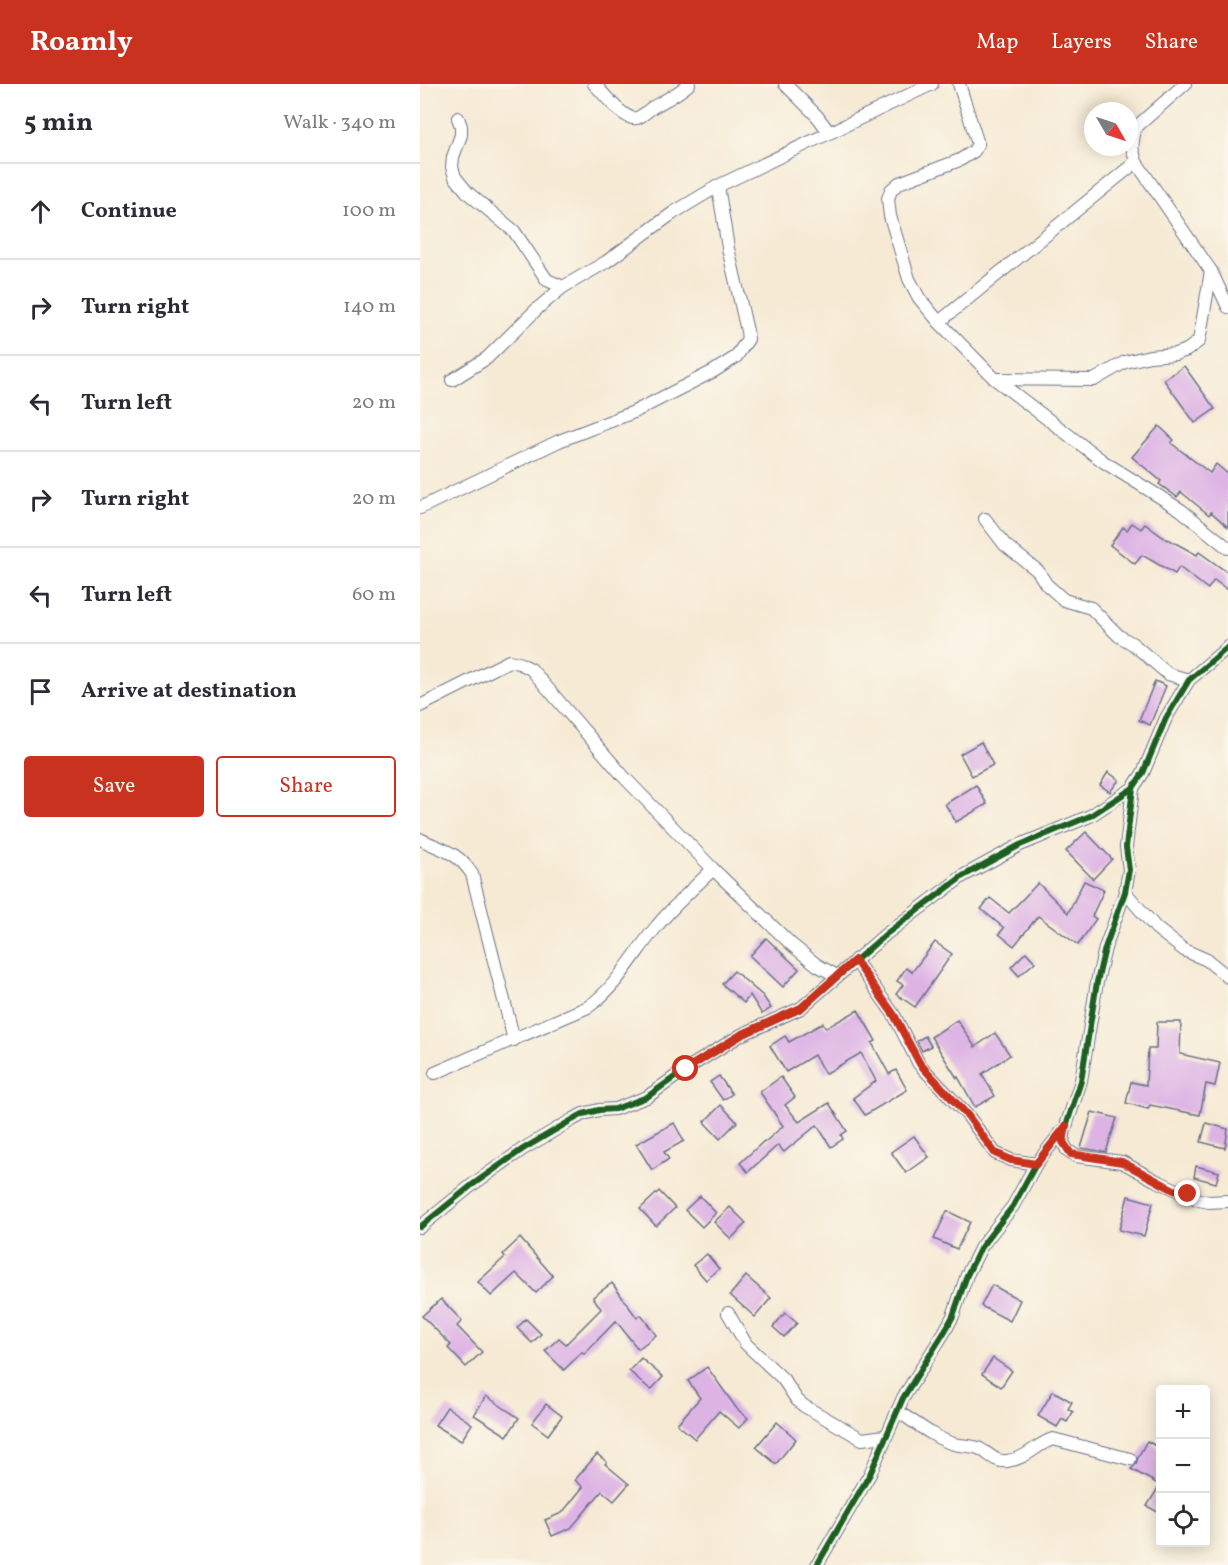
<!DOCTYPE html>
<html lang="en">
<head>
<meta charset="utf-8">
<style>
  body { margin:0; font-family:Vollkorn,serif; background:#f2f2f3; color:#2b2b33 }
  .controls { position:absolute; right:18px; bottom:18px; display:grid; overflow:hidden; border-radius:6px; box-shadow:0 3px 15px #0003 }
  .controls button { width:54px; height:54px; display:grid; place-items:center; padding:0; border:0; border-bottom:2px solid #e1e1e2; background:#fff; color:#2b2b33; font:30px sans-serif }
  .compass { position:absolute; left:664px; top:18px; width:54px; height:54px; border-radius:50%; background:#fff; box-shadow:0 3px 15px #0003; rotate:129deg }
  .stop { position:absolute; width:18px; height:18px; margin:-14px; border:4px solid #c8321e; border-radius:50%; background:#fff }
  .stop.end { background:#c8321e; border-color:#fff; box-shadow:0 2px 6px #0008 }
  .list { margin:0; padding:0; list-style:none }
  h2 { display:flex; justify-content:space-between; align-items:center; height:78px; margin:0; padding:0 24px; font-size:26px }
  h2 small { font-size:20px; font-weight:400; color:#7c7c81 }
  .list li { display:grid; grid-template-columns:39px 1fr auto; gap:18px; align-items:center; box-sizing:border-box; height:96px; padding:0 24px; border-top:2px solid #e1e1e2 }
  .list b { display:block; font-size:22px; white-space:nowrap }
  .list em { font-size:20px; font-style:normal; color:#7c7c81 }
  .actions { display:flex; gap:12px; padding:18px 24px }
  .actions a { flex:1; padding:14px 0; border:2px solid #c8321e; border-radius:6px; text-align:center; font-size:21px; color:#c8321e }
  .actions .main { background:#c8321e; color:#fff }
  .icon { flex:none; width:33px; height:33px; fill:none; stroke:currentColor; stroke-width:2; stroke-linecap:round; stroke-linejoin:round }
  .map { position:relative; flex:none; width:808px; height:1481px; overflow:hidden }
  header { display:flex; align-items:center; gap:36px; box-sizing:border-box; height:84px; padding:0 30px; background:#c8321e; color:#fff }
  header strong { font-size:28px }
  nav { display:flex; gap:33px; margin-inline-start:auto; font-size:21px }
  main { display:flex }
  aside { flex:1; background:#fff }
  .map>svg:first-child { display:block }
  .building { fill:#ddb3e4 }
  .lines { fill:none; stroke-linecap:round; stroke-linejoin:round }
  .minor-casing { stroke:#687087; stroke-width:14 }
  .minor { stroke:#fff; stroke-width:12 }
  .cycleway-casing { stroke:#fbf7ec; stroke-width:10 }
  .cycleway { stroke:#1b5e20; stroke-width:6 }
  .route { stroke:#c8321e; stroke-width:8 }
</style>
</head>
<body>
<header>
<strong>Roamly</strong>
<nav><a>Map</a><a>Layers</a><a>Share</a></nav>
</header>
<main>
<aside>
<h2>5 min<small>Walk · 340 m</small></h2>
<ul class="list">
<li><svg class="icon" aria-label="ahead" viewBox="0 0 24 24"><path d="M12 20V5M6 11l6-6 6 6"/></svg><div><b>Continue</b></div><em>100 m</em></li>
<li><svg class="icon" aria-label="right" viewBox="0 0 24 24"><path d="M7 20v-9h11M14 6l5 5-5 5"/></svg><div><b>Turn right</b></div><em>140 m</em></li>
<li><svg class="icon" aria-label="left" viewBox="0 0 24 24"><path d="M17 20v-9H6M10 6l-5 5 5 5"/></svg><div><b>Turn left</b></div><em>20 m</em></li>
<li><svg class="icon" aria-label="right" viewBox="0 0 24 24"><path d="M7 20v-9h11M14 6l5 5-5 5"/></svg><div><b>Turn right</b></div><em>20 m</em></li>
<li><svg class="icon" aria-label="left" viewBox="0 0 24 24"><path d="M17 20v-9H6M10 6l-5 5 5 5"/></svg><div><b>Turn left</b></div><em>60 m</em></li>
<li><svg class="icon" aria-label="arrive" viewBox="0 0 24 24"><path d="M6 21V4h12l-3 4 3 4H6"/></svg><div><b>Arrive at destination</b></div></li>
</ul>
<div class="actions"><a class="main">Save</a><a>Share</a></div>
</aside>
<div class="map">
<svg width="808" height="1481" viewBox="0 0 808 1481">
  <rect width="100%" height="100%" fill="#fbf7ec"/>
  <filter id="ink" filterUnits="userSpaceOnUse"><feTurbulence type="fractalNoise" baseFrequency=".0167" numOctaves="2"/><feDisplacementMap in="SourceGraphic" scale="12" xChannelSelector="R" yChannelSelector="G"/><feConvolveMatrix kernelMatrix="1 2 1 2 8 2 1 2 1" color-interpolation-filters="sRGB"/></filter>
  <filter id="wash" filterUnits="userSpaceOnUse"><feTurbulence type="fractalNoise" baseFrequency=".008" numOctaves="4" result="noise"/><feDisplacementMap in="SourceGraphic" scale="24" xChannelSelector="R" yChannelSelector="G"/><feGaussianBlur stdDeviation="1.35" result="paint"/><feColorMatrix in="noise" values="0 0 0 0 0 0 0 0 0 0 0 0 0 0 0 0 0 1.4 0 .05"/><feComposite in="paint" operator="in"/></filter>
  <g filter="url(#wash)">
    <rect width="100%" height="100%" fill="#f6ead4"/>
    <g id="blocks">
      <g class="building">
        <path d="M764,282L795,325L775,339L744,296Z"/>
        <path d="M739,342L754,356L751,359L790,389L796,380L808,390V443L791,428L789,431L761,408L757,413L739,400L741,397L712,373Z"/>
        <path d="M712,439L721,445L725,440L747,456L748,455L777,471L779,468L808,489V506L794,496L788,505L759,483L755,490L722,471L715,480L690,461L703,443L707,446Z"/>
        <path d="M735,597L746,602L730,641L719,636Z"/>
        <path d="M561,658L573,681L552,692L540,670Z"/>
        <path d="M688,688L699,696L690,708L680,701Z"/>
        <path d="M556,701L567,720L536,738L525,720Z"/>
        <path d="M666,748L692,775L673,795L646,767Z"/>
        <path d="M664,797L684,806L672,832L676,835L658,861L618,832L594,862L579,850L584,844L561,825L570,814L589,829L618,799L648,829Z"/>
        <path d="M346,854L379,885L363,903L330,872Z"/>
        <path d="M515,858L532,870L495,923L476,910L483,901L477,897L486,884L492,888Z"/>
        <path d="M606,868L615,878L599,892L591,883Z"/>
        <path d="M314,887L343,912L351,924L342,930L330,911L324,919L302,900Z"/>
        <path d="M438,926L456,957L452,959L469,990L476,986L487,1006L445,1031L433,1014L456,997L441,969L405,990L394,971L366,988L350,962L365,952L369,958L403,939L406,944Z"/>
        <path d="M537,936L555,963L575,949L590,971L562,990L575,1012L555,1023L538,993L537,994L511,953Z"/>
        <path d="M737,938H761L760,970L800,979L795,1002L786,1000L780,1031L730,1021L728,1025L706,1019L711,998L726,1001L728,965H736Z"/>
        <path d="M505,952L511,962L502,967L497,957Z"/>
        <path d="M299,992L312,1010L303,1016L290,998Z"/>
        <path d="M361,993L375,1013L365,1021L379,1038L409,1019L427,1047L421,1051L423,1055L411,1063L397,1041L364,1068L358,1061L328,1088L320,1079L344,1057L345,1058L363,1042L340,1008Z"/>
        <path d="M301,1021L317,1038L300,1055L284,1038Z"/>
        <path d="M672,1028L697,1034L686,1068L661,1064Z"/>
        <path d="M254,1039L264,1057L244,1068L249,1075L232,1086L216,1060Z"/>
        <path d="M786,1039L808,1045L805,1064L781,1058Z"/>
        <path d="M494,1052L509,1073L486,1089L471,1068Z"/>
        <path d="M776,1082L799,1088L796,1099L774,1093Z"/>
        <path d="M239,1107L255,1124L236,1142L220,1125Z"/>
        <path d="M280,1112L296,1129L282,1143L265,1126Z"/>
        <path d="M708,1112L733,1119L724,1152L699,1146Z"/>
        <path d="M310,1123L326,1139L311,1155L294,1138Z"/>
        <path d="M527,1127L550,1138L537,1165L514,1155Z"/>
        <path d="M100,1154L133,1192L116,1209L96,1189L71,1212L58,1198L85,1173L83,1170Z"/>
        <path d="M287,1170L299,1185L286,1196L273,1181Z"/>
        <path d="M326,1192L351,1214L335,1233L310,1211Z"/>
        <path d="M192,1199L217,1234L221,1231L236,1251L218,1265L196,1237L164,1270L162,1268L144,1286L125,1267L139,1254L146,1260L181,1225L173,1213Z"/>
        <path d="M572,1201L600,1216L590,1237L561,1222Z"/>
        <path d="M21,1215L42,1237L37,1242L62,1268L46,1283L28,1264L31,1261L2,1232Z"/>
        <path d="M365,1229L377,1239L364,1253L353,1243Z"/>
        <path d="M106,1235L121,1250L112,1259L97,1244Z"/>
        <path d="M221,1274L243,1293L231,1306L209,1287Z"/>
        <path d="M573,1274L592,1287L581,1303L562,1290Z"/>
        <path d="M287,1283L317,1325L328,1334L319,1344L299,1327L275,1355L257,1340L280,1314L268,1297Z"/>
        <path d="M633,1307L652,1318L648,1325L653,1328L647,1338L642,1335L637,1343L618,1332Z"/>
        <path d="M66,1312L99,1334L87,1352L54,1331Z"/>
        <path d="M126,1320L142,1332L128,1351L112,1339Z"/>
        <path d="M27,1323L52,1340L41,1357L15,1341Z"/>
        <path d="M357,1338L376,1355L356,1380L336,1363Z"/>
        <path d="M727,1357L741,1365V1430L727,1422L740,1401L711,1385L716,1380L718,1373Z"/>
        <path d="M177,1370L187,1378L185,1380L209,1400L194,1417L182,1407L151,1444L132,1452L125,1436L142,1429L163,1403L155,1396Z"/>
      </g>
    </g>
  </g>
  <g filter="url(#ink)">
    <use href="#blocks" fill-opacity="0" stroke="#687087" stroke-width="1.5"/>
    <g class="lines">
      <g class="minor-casing">
        <g id="minor">
          <path d="M174,0C184,9 203,37 217,34C223,32 228,26 233,23C246,16 258,10 269,0"/>
          <path d="M365,0L397,32L409,48"/>
          <path d="M539,0L558,60L554,67L540,76L479,99L471,106L468,115L470,132L489,195L499,214L519,238L575,295L684,378L761,426L808,464"/>
          <path d="M765,0L715,44L712,63L716,78L791,187L808,223"/>
          <path d="M38,34L41,42V51L33,73L32,83L35,93L48,109L94,147L127,196L143,203"/>
          <path d="M519,238L716,78"/>
          <path d="M575,295L674,296L705,278L730,272L755,270L767,266L779,257L791,187"/>
          <path d="M32,296L67,274L118,224L143,203L186,178L253,129L298,102L512,0"/>
          <path d="M0,424L139,357L214,328L294,287L316,273L328,255L327,247L308,164L298,102"/>
          <path d="M565,435L585,461L618,487L626,500L644,516L671,524L699,552L713,560L748,590L769,596"/>
          <path d="M0,622L89,577L99,579L111,585L204,693L293,785L372,861L397,881L417,892"/>
          <path d="M0,755C22,766 37,767 52,790L94,956"/>
          <path d="M705,808L736,844L764,866L787,876L808,893"/>
          <path d="M435,876L474,931L499,980L548,1032L575,1069L591,1076L616,1080"/>
          <path d="M15,989L168,923C198,902 214,869 237,842C254,821 274,804 293,785"/>
          <path d="M645,1044L643,1058L647,1066L656,1072L702,1078L735,1096L779,1116L789,1118L808,1117"/>
          <path d="M0,1143L52,1101L103,1065L152,1036L163,1030L179,1026L195,1025L227,1013L266,985L321,951L381,924L466,850L543,792L600,761L670,732L713,704"/>
          <path d="M308,1229L326,1260L363,1295L377,1316L384,1322L442,1355L465,1352"/>
          <path d="M477,1327C495,1338 514,1354 534,1360C542,1362 550,1361 558,1364C568,1368 575,1379 587,1377C609,1374 616,1360 633,1355L710,1375"/>
          <path d="M397,1481L450,1390L483,1314L525,1247L533,1232L547,1191L561,1163L593,1122L616,1080L646,1042L661,997L677,898L685,864L705,808L709,786L706,763L713,704L723,689L746,634L769,596L808,563"/>
        </g>
      </g>
      <use href="#minor" class="minor"/>
      <g class="cycleway-casing">
        <g id="cycleway">
          <path d="M0,1143L52,1101L103,1065L152,1036L163,1030L179,1026L195,1025L227,1013L266,985L321,951L381,924L466,850L543,792L600,761L670,732L713,704"/>
          <path d="M397,1481L450,1390L483,1314L525,1247L533,1232L547,1191L561,1163L593,1122L616,1080L646,1042L661,997L677,898L685,864L705,808L709,786L706,763L713,704L723,689L746,634L769,596L808,563"/>
        </g>
      </g>
      <use href="#cycleway" class="cycleway"/>
    </g>
  </g>
  <g class="lines" filter="url(#ink)">
    <path class="route" d="M266,985L321,951L381,924L435,876L474,931L500,980L548,1032L575,1069L591,1076L616,1080L646,1042L643,1058L651,1070L702,1078L754,1106L768,1110"/>
  </g>
</svg>
<div class="controls">
<button>+</button>
<button>−</button>
<button><svg class="icon" aria-label="locate" viewBox="0 0 24 24"><circle cx="12" cy="12" r="6"/><path d="M12 2v4M12 18v4M2 12h4M18 12h4"/></svg></button>
</div>
<svg class="compass" viewBox="-18 -18 36 36"><path d="M0-13l5 13h-10z" fill="#e53935"/><path d="M0 13l5-13h-10z" fill="#7c7c81"/></svg>
<div class="stop" style="left:266px;top:985px"></div>
<div class="stop end" style="left:768px;top:1110px"></div>
</div>
</main>
</body>
</html>
